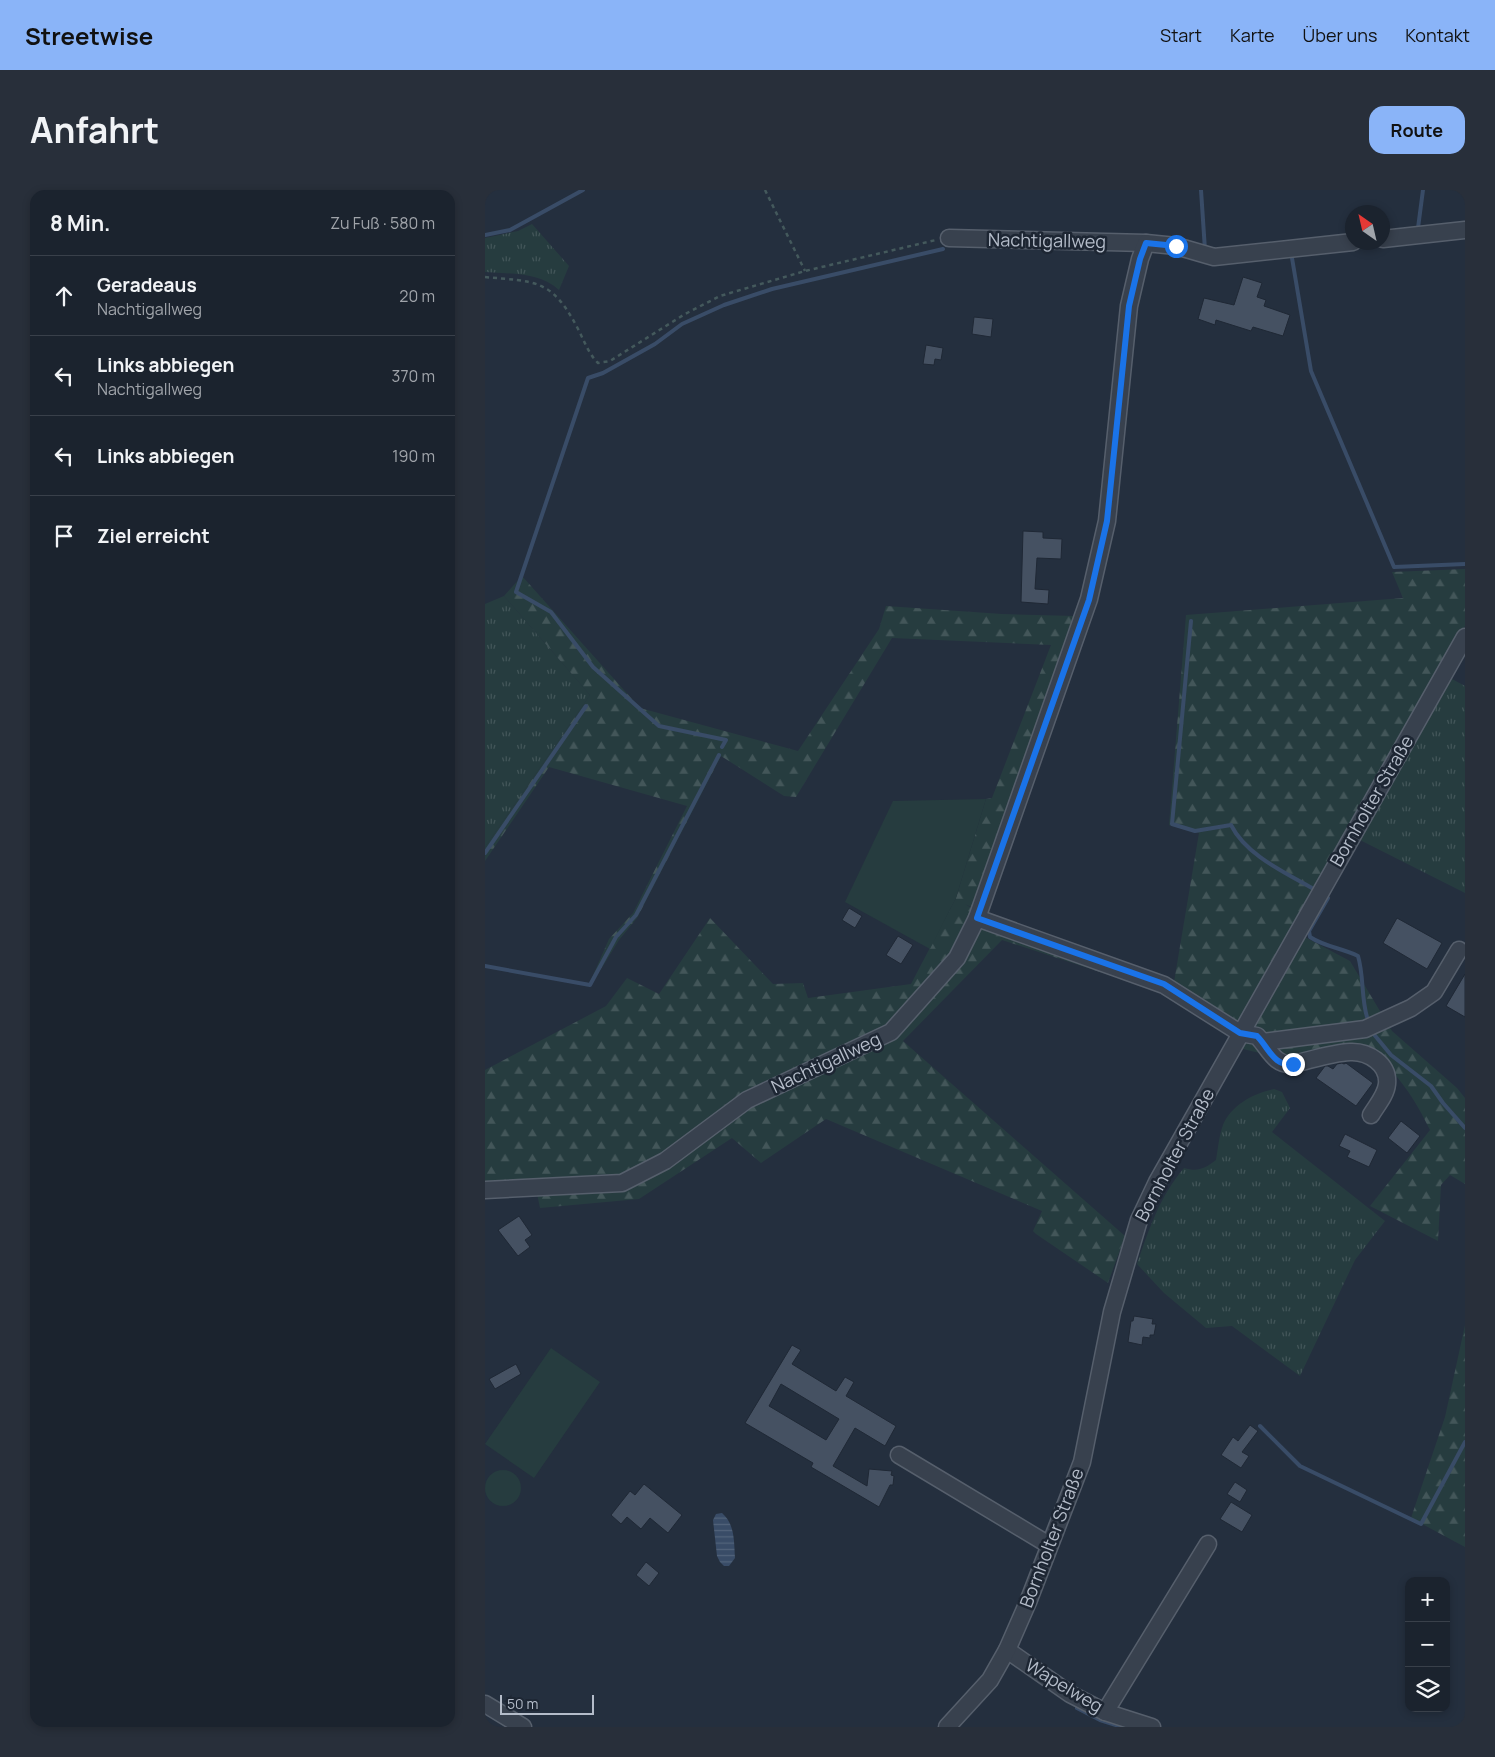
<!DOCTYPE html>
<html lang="de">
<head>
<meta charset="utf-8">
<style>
  body { margin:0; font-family:Manrope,sans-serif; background:#282f3a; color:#f1f3f6 }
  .controls { position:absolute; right:15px; bottom:15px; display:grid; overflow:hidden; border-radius:10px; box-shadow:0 2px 8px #0003 }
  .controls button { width:45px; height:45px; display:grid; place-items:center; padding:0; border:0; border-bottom:1px solid #39404a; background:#1b232e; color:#f1f3f6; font:25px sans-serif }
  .compass { position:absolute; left:860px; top:15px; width:45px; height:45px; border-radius:50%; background:#1b232e; box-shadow:0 2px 8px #0003; rotate:326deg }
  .scale { position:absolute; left:15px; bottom:12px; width:94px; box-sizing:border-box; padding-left:5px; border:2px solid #b4bcc9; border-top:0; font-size:14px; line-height:18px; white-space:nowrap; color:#b4bcc9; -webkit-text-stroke:4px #1d2633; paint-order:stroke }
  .stop { position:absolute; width:15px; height:15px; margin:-11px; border:4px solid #1a73e8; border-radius:50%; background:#fff }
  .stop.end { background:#1a73e8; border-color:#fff; box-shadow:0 1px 5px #0008 }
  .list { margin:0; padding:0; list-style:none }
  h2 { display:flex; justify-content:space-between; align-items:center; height:65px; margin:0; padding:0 20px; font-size:21px }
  h2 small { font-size:16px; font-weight:400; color:#a0a4aa }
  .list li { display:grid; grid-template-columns:32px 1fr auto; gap:15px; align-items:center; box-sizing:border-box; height:80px; padding:0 20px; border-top:1px solid #39404a }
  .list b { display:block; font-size:19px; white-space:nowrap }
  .list p { margin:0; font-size:16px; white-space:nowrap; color:#a0a4aa }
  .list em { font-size:16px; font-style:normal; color:#a0a4aa }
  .icon { flex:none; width:28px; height:28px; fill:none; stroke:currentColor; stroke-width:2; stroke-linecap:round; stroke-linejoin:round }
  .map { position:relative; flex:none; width:980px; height:1537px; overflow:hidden; border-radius:15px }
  header { display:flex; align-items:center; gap:30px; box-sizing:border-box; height:70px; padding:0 25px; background:#8ab4f8; color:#111 }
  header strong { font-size:24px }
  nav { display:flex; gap:28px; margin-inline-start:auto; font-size:18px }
  .intro { display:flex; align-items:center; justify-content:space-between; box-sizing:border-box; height:120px; padding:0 30px }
  h1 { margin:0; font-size:35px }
  .button { padding:12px 22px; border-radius:15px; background:#8ab4f8; color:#111; font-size:18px; font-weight:700 }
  main { display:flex; gap:30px; padding:0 30px }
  aside { flex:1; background:#1b232e; border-radius:15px; box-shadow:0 2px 8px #0003 }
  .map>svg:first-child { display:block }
  .grass { fill:url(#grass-tufts) }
  .forest { fill:url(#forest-firs) }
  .park { fill:#263c3f }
  .water { fill:url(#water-rules) }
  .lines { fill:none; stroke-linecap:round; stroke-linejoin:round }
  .stream { stroke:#394c67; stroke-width:4 }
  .building { fill:#455162; stroke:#1f2835; fill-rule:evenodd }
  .minor-casing { stroke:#565f6c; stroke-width:19 }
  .path { stroke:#44595c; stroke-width:2.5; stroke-dasharray:4 4; stroke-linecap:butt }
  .minor { stroke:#38414e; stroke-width:16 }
  .route { stroke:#1a73e8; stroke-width:6 }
  .labels { text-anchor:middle; stroke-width:5; stroke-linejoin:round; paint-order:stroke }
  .street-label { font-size:18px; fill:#b4bcc9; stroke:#1d2633 }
</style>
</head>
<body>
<header>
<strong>Streetwise</strong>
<nav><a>Start</a><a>Karte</a><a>Über uns</a><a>Kontakt</a></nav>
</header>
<div class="intro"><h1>Anfahrt</h1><a class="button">Route</a></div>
<main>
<aside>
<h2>8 Min.<small>Zu Fuß · 580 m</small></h2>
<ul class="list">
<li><svg class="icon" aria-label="ahead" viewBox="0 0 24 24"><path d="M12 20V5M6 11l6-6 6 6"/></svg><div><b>Geradeaus</b><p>Nachtigallweg</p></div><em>20 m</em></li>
<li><svg class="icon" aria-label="left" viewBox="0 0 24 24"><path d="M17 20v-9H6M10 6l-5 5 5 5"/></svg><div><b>Links abbiegen</b><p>Nachtigallweg</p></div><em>370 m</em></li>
<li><svg class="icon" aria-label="left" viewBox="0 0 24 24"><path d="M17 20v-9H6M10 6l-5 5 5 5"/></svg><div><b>Links abbiegen</b></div><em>190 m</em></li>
<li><svg class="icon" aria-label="arrive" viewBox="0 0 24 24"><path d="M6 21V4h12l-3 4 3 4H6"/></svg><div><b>Ziel erreicht</b></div></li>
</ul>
</aside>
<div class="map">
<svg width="980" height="1537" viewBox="0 0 980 1537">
  <defs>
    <pattern id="grass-tufts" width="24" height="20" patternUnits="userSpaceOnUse" patternTransform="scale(1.25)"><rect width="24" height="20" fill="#263c3f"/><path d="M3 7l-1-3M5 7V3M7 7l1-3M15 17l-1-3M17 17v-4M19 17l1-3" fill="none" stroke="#435659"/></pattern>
    <pattern id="forest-firs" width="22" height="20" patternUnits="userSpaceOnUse" patternTransform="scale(1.25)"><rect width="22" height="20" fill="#263c3f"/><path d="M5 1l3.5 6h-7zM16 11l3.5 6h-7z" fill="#435659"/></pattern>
    <pattern id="water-rules" width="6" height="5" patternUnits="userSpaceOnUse" patternTransform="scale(1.25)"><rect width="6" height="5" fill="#394c67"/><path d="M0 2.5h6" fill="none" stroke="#53647b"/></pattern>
  </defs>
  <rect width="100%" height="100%" fill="#242f3e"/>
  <g class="grass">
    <path d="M47,34L84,76L74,100C54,82 26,84 0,82V48L33,41Z"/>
    <path d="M19,406L105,505L0,657V414Z"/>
    <path d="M967,489L980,496V703L873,649Z"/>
    <path d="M789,899L797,902L805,918L787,942L900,1031L870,1070L815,1186L747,1136L721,1138L679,1103L652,1074C664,1039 675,1006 699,978C713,982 719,979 731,970C733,959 734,946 738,935C746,915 769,903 789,899Z"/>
  </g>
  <g class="forest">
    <path d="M980,379V436L753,836L689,792L714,643L684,635L701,425L918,408L907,382Z"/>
    <path d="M37,386L155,518L313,561L394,439L401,416L517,424L591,426L501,724L480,714L491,721L673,801L517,750L418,851L640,1046L623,1093L551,1044L548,1041L557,1021L341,929L276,973L247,948L154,1009L55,1018L50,994L0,996V880L121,816L142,788L174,804L225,728L288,794L318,793L323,808L426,794L471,708L501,609L507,608L566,455L407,448L311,607L299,606L236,566L152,728L134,750L118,776L105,792L124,749L148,723L202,616L64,577L0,671V657L105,505L19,406Z"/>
    <path d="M818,746L865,771L907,841L972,898L980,908V994L965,985L956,995L953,1051L885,1016L945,940C930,909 914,885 887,862L808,871L754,858Z"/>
    <path d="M980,1135V1357L926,1328L960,1227Z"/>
  </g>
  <g class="park">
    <path d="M501,609L471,708L445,759L360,712L408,611Z"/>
    <path d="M66,1158L115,1192L49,1288L0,1254Z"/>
    <circle cx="18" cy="1298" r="18"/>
  </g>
  <path class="water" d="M237,1323C250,1334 249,1352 250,1368L244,1376H239L235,1372L232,1366L228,1330L231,1324Z"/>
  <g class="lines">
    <g class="stream">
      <path d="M716,0L720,60"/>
      <path d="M935,38H933L938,0"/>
      <path d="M0,45L25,40L98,0"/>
      <path d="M807,68L826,181L909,377L980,374"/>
      <path d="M706,431L687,634L710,641L746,635C761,665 799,682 827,698"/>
      <path d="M237,557L241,550L174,536L108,477L66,422L31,402L103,188L118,183L170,154L197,134L239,115L287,99L458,59"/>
      <path d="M0,663L101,516"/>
      <path d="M843,708L824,741L825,747C840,757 857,758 873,766C879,786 876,807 882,827"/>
      <path d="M0,776L105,795L131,747L151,725L234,565"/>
      <path d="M887,842L906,865L946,896L958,913L980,938"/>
      <path d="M775,1236L815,1276L936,1334L980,1252"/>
      <path d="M592,1518L615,1530L637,1537"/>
    </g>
  </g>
  <g class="building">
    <path d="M758,87L777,93L772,107L781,110L779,116L805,125L798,146L768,137L766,141L731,130L730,135L713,129L719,108L749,115Z"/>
    <path d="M489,127L508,129L506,147L487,144Z"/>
    <path d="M441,155L458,158L456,170L450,169L449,175L438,174Z"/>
    <path d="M538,341L558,342V348L577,349L576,369L552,368L550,399L564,400L563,414L536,412Z"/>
    <path d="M364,718L377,726L370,738L357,730Z"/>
    <path d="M912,728L957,753L942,779L898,753Z"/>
    <path d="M413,746L428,755L416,774L401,765Z"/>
    <path d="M980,784V827L961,816Z"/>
    <path d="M857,873L859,874L861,873L888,893L871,916L831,888L840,876H843L848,879L852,874Z"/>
    <path d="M916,931L935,946L922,963L903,948Z"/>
    <path d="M860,944L892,960L884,977L862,967L865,961L854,956Z"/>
    <path d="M34,1026L47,1045L40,1050L45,1057L33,1066L13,1040Z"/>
    <path d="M649,1126L668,1129L667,1134H671L669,1145H665V1148L658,1147L657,1155L643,1152L646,1131H648Z"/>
    <path d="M307,1155L316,1160L307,1174L351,1201L360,1187L369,1192L361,1206L411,1236L400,1256L370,1238L348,1276L382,1296L384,1279L407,1281L406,1285L409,1286L408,1295H405L394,1317L326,1277L328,1273L260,1233ZM296,1194L354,1229L341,1250L284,1216Z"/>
    <path d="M31,1174L36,1184L10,1199L4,1189Z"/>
    <path d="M765,1235L773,1241L757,1262L764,1266L756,1278L736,1265L748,1247L753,1251Z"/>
    <path d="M750,1292L762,1300L755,1312L742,1304Z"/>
    <path d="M159,1294L197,1325L183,1343L165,1328L156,1339L142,1327L136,1334L126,1325L145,1301L150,1305Z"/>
    <path d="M746,1312L767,1325L757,1342L735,1329Z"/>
    <path d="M161,1372L174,1383L164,1396L151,1385Z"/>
  </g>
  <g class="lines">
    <g class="minor-casing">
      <g id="minor">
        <path d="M464,48L661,53L691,56L729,67L868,52"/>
        <path d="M898,49L980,40"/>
        <path d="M492,728L679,795L755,843L772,846C784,858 789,876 808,874C826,870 846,863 865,862C883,861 904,874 902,894C901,905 892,915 886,925"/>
        <path d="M778,852L880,839L926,818L949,802L974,760"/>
        <path d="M0,1000L137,993L180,971L262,910L406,842L472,768L492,728L604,409L622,331L644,116L655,69L661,53"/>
        <path d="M414,1265L564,1355"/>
        <path d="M522,1460L585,1504L620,1522L667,1537"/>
        <path d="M0,1514L38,1537"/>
        <path d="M620,1522L723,1354"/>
        <path d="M462,1537L505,1490L522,1460L543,1412L597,1272L627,1122L654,1030L672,992L980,447"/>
      </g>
    </g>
    <g class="path">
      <path d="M280,0L320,81"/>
      <path d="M0,87C50,92 66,88 92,137C99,150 103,163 113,173L125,171L200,124L235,106L320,81L451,50"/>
    </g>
    <use href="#minor" class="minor"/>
  </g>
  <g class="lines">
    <path class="route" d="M691,56L661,53L655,69L644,116L622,331L604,410L492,728L679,794L755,843L772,846C784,858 789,877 808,874"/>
  </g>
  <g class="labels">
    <g class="street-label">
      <text transform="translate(562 51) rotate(1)" y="6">Nachtigallweg</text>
      <text transform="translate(887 611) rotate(-60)" y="6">Bornholter Straße</text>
      <text transform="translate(341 873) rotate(-25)" y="6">Nachtigallweg</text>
      <text transform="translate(690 965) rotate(-62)" y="6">Bornholter Straße</text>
      <text transform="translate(567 1348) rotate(-69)" y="6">Bornholter Straße</text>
      <text transform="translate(579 1496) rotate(31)" y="6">Wapelweg</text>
    </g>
  </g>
</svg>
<div class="controls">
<button>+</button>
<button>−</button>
<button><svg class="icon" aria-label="layers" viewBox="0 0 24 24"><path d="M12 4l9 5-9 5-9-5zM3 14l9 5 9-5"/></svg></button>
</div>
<svg class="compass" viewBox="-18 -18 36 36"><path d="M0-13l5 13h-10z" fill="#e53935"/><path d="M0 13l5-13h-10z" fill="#a0a4aa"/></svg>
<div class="scale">50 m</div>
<div class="stop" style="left:691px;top:56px"></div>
<div class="stop end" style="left:808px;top:874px"></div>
</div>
</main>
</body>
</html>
